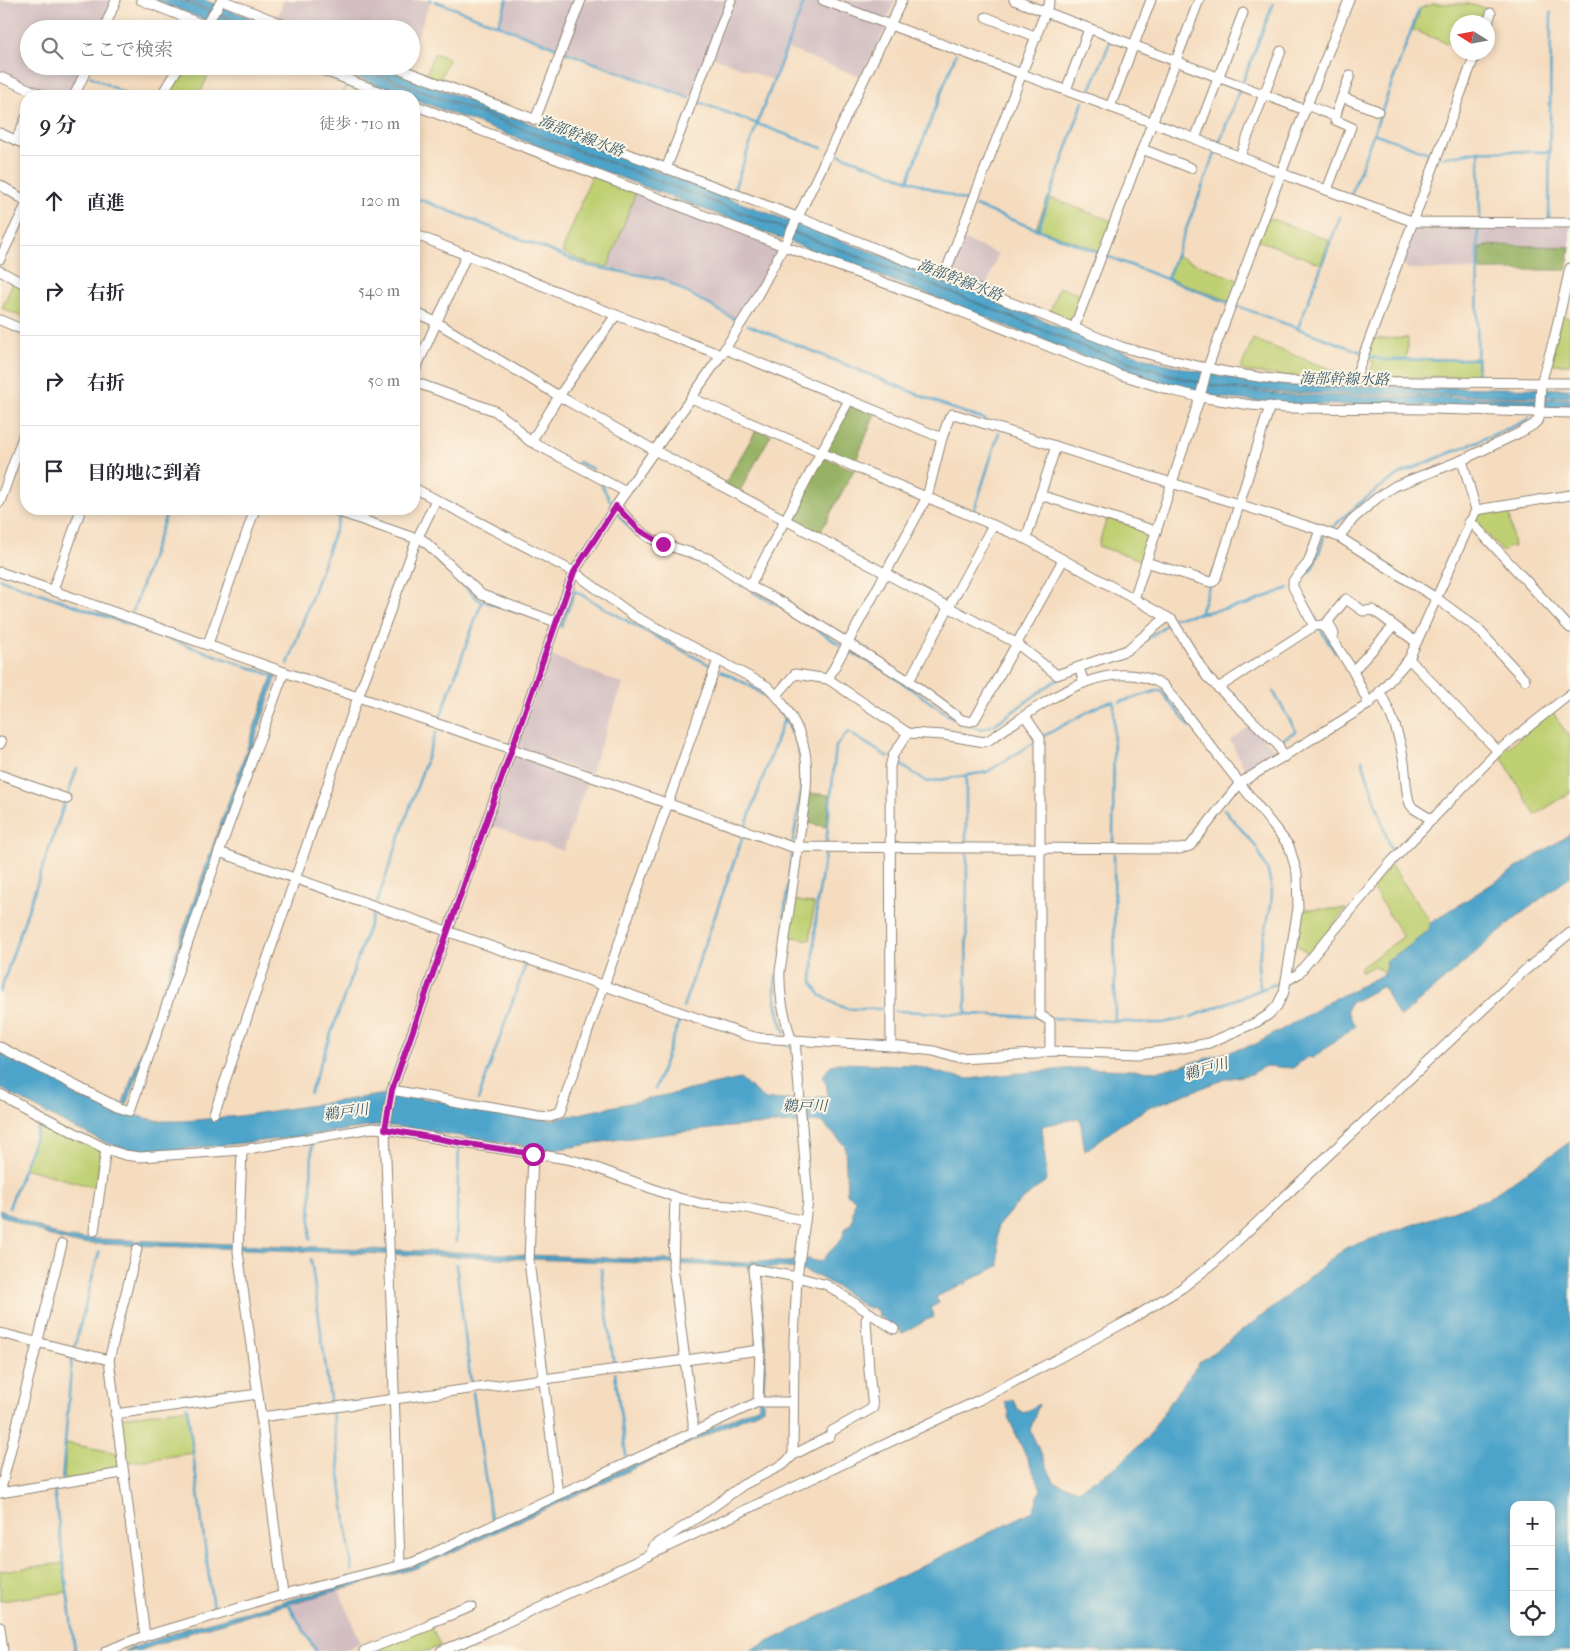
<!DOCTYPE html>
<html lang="ja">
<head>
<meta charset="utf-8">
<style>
  body { margin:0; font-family:"IM FELL French Canon","Noto Serif JP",serif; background:#f2f2f3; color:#2b2b33 }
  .controls { position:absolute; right:15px; bottom:15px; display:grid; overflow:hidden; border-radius:10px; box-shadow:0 2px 8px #0003 }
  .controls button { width:45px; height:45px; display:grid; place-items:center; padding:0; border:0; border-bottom:1px solid #e1e1e2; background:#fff; color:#2b2b33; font:25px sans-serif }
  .compass { position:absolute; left:1450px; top:15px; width:45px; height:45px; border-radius:50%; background:#fff; box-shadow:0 2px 8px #0003; rotate:281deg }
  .stop { position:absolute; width:15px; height:15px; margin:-11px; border:4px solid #b5179e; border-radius:50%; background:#fff }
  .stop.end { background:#b5179e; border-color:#fff; box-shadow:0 1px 5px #0008 }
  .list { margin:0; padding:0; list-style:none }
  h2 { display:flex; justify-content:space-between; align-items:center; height:65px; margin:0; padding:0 20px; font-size:21px }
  h2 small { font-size:16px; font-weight:400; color:#7c7c81 }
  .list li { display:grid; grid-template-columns:32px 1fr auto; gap:15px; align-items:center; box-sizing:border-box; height:90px; padding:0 20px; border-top:1px solid #e1e1e2 }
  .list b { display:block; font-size:19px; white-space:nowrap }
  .list em { font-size:16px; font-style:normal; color:#7c7c81 }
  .icon { flex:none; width:28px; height:28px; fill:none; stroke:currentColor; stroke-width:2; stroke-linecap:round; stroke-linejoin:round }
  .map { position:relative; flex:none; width:1570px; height:1651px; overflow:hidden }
  .search { position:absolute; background:#fff; box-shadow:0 2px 8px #0003; left:20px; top:20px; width:400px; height:55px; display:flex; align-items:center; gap:12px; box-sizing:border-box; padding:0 18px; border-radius:28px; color:#7c7c81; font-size:19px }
  .panel { position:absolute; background:#fff; box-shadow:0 2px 8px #0003; left:20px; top:90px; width:400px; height:425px; border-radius:20px }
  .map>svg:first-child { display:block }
  .industrial { fill:#d2bec1 }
  .green { fill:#bfd073; stroke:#757e4f }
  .forest { fill:#97b265; stroke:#616e48 }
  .water { fill:#4da4ca; stroke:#3c687a; fill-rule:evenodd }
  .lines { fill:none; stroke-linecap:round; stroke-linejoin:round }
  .stream { stroke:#4da4ca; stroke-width:2.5 }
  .minor-casing { stroke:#908475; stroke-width:11 }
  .minor { stroke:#fff; stroke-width:9 }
  .route { stroke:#b5179e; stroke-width:6 }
  .labels { text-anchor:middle; stroke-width:4; stroke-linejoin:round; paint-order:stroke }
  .water-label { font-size:15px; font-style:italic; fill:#395b6b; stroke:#fcf5e5 }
</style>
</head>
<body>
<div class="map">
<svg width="1570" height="1651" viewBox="0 0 1570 1651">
  <rect width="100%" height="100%" fill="#fcf5e5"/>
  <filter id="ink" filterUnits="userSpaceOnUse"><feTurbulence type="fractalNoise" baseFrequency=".02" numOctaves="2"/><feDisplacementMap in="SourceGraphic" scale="10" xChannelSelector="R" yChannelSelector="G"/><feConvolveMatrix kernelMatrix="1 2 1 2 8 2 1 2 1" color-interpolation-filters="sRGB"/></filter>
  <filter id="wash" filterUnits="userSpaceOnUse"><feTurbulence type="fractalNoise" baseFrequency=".0096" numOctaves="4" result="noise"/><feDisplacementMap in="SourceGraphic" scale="20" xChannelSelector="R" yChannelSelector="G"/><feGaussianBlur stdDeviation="1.12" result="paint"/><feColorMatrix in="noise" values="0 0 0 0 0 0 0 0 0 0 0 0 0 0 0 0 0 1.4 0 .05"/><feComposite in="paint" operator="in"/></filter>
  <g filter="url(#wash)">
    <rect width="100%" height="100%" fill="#f5dcbf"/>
    <g class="industrial">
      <path d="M0,0H113L100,29H29V66H84L71,96H53L0,73Z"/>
      <path d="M284,0H426L430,2L411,52V29H306L277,18Z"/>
      <path d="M508,0H579L560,48L499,25Z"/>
      <path d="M584,0H728L691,97L565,50Z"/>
      <path d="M733,0H813L883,26L885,30L861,77L788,49L775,81L711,56Z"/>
      <path d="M830,0H896L886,21Z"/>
      <path d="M636,192L778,248L766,275L738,320L664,278L608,267Z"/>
      <path d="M1416,224L1570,225V247H1480V270L1408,269L1400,260Z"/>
      <path d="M962,239L998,254L986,287L951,274L950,270Z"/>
      <path d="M549,655L623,684L590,774L521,749L518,741Z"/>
      <path d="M1251,725L1276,751L1275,757L1247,774L1230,740Z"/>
      <path d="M515,754L588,780L563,851L490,825Z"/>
      <path d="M339,1590L361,1643L341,1651H316L288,1604Z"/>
    </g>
    <g class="green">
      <path d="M1433,4H1468L1489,9L1484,22H1458L1457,47L1413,30L1421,8Z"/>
      <path d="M434,53L448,58L440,81L426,75Z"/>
      <path d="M186,66H212L199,96H168Z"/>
      <path d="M592,175L636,192L608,267L590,264L562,252Z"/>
      <path d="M1048,197L1112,221L1101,251L1036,228Z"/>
      <path d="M1266,217L1329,240L1321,264L1258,240Z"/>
      <path d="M1177,256L1240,281L1232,302L1168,278Z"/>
      <path d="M13,282L26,289V319L2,308Z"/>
      <path d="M1059,287L1084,296L1073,323L1049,314Z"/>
      <path d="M1562,315L1570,319V364H1548Z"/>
      <path d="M1408,338L1406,360L1478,358V376L1368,378L1374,362L1362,357L1374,339Z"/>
      <path d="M1253,339L1350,377C1314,379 1279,376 1243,371L1241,368Z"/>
      <path d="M1508,507L1514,547H1508L1503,552L1476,522L1475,517L1478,511Z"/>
      <path d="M1107,518L1150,531L1152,536L1144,561L1098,546Z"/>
      <path d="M1552,711L1570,739V793L1535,815L1500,754Z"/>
      <path d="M1391,865L1429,919V930L1409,946L1385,974L1375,966L1362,972L1360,968L1403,937L1372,887Z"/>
      <path d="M794,900L814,904L810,940L788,936Z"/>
      <path d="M1301,909H1346L1310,954L1296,945Z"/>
      <path d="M40,1120L101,1151L96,1188L24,1168Z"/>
      <path d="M188,1408L194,1453L124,1463L118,1418Z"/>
      <path d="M66,1443L118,1453L119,1471L64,1480Z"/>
      <path d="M63,1563L67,1592L0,1601V1571Z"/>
      <path d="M431,1625L440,1646L428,1651H371Z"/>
    </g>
    <g class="forest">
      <path d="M1499,245L1570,247L1567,270H1480V247Z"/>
      <path d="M853,405L875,414L855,463L827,453L826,449L849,406Z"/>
      <path d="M757,429L771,435L738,494L724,485Z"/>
      <path d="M825,458L854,470L819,535L790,521L820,459Z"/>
      <path d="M808,793L830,795L826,827L804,822Z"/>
    </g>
    <g class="water">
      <path d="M153,0H180L255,29H229Z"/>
      <path d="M184,0H204L280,29H259Z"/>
      <path d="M327,66H354L944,290L1096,352L1175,377L1203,384L1231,389L1286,395L1570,399V408L1287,404L1221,398L1171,387L1093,361L940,299L414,99V96H406Z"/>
      <path d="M358,66H379C564,136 748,206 933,275C997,299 1059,330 1124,351C1180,370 1237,381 1296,385L1570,389V397L1286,393L1232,388L1203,383L1176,376L1096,351L944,289Z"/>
      <path d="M273,674L277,676L127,1105L123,1103Z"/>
      <path d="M1570,834V877L1515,918L1401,1017C1392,1010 1389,996 1383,986L1349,1004L1347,1011L1355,1026L1313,1058L1307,1057L1293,1068L1265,1066L1252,1074L1226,1079L1148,1108L1121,1124L1085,1151L1080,1118L1042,1126L1047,1180L1014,1207L997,1227L999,1266L966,1282V1285L964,1283L936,1297L939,1303L930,1308L934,1317L922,1322V1323L901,1334V1331L878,1316L879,1312L871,1307L868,1309C844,1292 819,1271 788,1268C779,1267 770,1268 761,1268L760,1287L766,1345L763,1409L420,1567L201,1629L139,1651H124L188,1628L412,1566L759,1406L754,1267L72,1243L55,1238L0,1215V1210L62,1237L71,1238L746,1263L752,1261L788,1262L808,1259L820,1262L841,1240L843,1236L844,1230L852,1222L855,1199L847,1194L845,1146L822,1122L751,1125L681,1132L614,1140L553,1150L392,1126L382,1125L290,1138L148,1153L135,1151L107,1143L66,1124L0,1088V1051L120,1112L160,1121H184L239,1116L386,1094H397L551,1120L740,1079L766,1100L802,1099L827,1096V1087L823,1076L831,1065L839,1063L912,1065L952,1076L969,1079L1011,1074L1077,1068L1158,1071L1177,1067L1256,1044L1309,1014L1333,999L1339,997L1384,974L1387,960L1409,946L1429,930V924Z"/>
      <path d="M1570,1142V1651H750L1033,1511L1041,1489L1009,1419V1412L1005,1402L1013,1399L1017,1409L1024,1413L1039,1404L1030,1430L1054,1482L1079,1490L1117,1466L1147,1438L1178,1391L1199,1363L1267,1312L1345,1248L1487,1199ZM1514,1505H1551V1632H1514Z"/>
    </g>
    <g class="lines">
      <g class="stream">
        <path d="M430,0H431"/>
        <path d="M435,1L560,49"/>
        <path d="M498,25L507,0"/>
        <path d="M565,52L690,98"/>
        <path d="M90,76L130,96"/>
        <path d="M1243,81L1273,4"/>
        <path d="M1088,95L1110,42"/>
        <path d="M341,96L347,85"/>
        <path d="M696,101L822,148"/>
        <path d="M1373,133L1434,155"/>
        <path d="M1219,144L1239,91"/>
        <path d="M1479,151L1480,219"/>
        <path d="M835,153L968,202"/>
        <path d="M1441,158L1479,151L1549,152"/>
        <path d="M908,180L956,54"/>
        <path d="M735,187L757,124L805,0"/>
        <path d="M1351,195L1419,9"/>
        <path d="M414,197L589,266L663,279L736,320"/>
        <path d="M975,206L1100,253"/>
        <path d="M1549,219L1551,13"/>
        <path d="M1038,230L1083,102"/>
        <path d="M1104,255L1229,303"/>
        <path d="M1167,279L1216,151"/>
        <path d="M1235,305L1361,352"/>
        <path d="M748,325L951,408L986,420"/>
        <path d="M1298,328L1340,217"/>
        <path d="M13,330L26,336"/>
        <path d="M1367,355L1382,360L1477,359"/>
        <path d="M1477,376L1478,226"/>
        <path d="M578,462L593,469"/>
        <path d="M601,484L611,502"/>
        <path d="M321,509L329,512"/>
        <path d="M974,511L999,432"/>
        <path d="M619,516L634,533L654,545"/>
        <path d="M1332,528C1354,507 1376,488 1402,473L1521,423L1528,419L1529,416"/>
        <path d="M418,543L479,600L520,613"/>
        <path d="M702,561L709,564L743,587"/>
        <path d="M0,579L274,676"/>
        <path d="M752,592L782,607"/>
        <path d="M133,611L168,509"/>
        <path d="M1200,614L1209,586"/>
        <path d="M799,618L808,624"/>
        <path d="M1174,618L1245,605L1289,588"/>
        <path d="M1317,620L1297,585L1312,569L1319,553L1324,537"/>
        <path d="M561,627L575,591L643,630L710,665"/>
        <path d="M816,629L840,645"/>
        <path d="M1321,630L1335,652"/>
        <path d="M847,650L887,672L953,718"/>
        <path d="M1133,650L1167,624"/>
        <path d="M288,664L340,516H341"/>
        <path d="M721,671C732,677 745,682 755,689C813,731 804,780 793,841"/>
        <path d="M1273,691L1296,731L1281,740"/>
        <path d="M1120,702L1160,690L1190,727"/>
        <path d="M440,718L482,601"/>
        <path d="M967,725L982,729L994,725L1055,681L1062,677"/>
        <path d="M1042,737L1102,704L1114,701L1113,846"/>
        <path d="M1362,760L1393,856"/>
        <path d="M895,761L927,782L987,772L1037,741"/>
        <path d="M966,775V844"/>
        <path d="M68,795L77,768"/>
        <path d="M1220,804L1219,802L1235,781"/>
        <path d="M1224,809L1257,848"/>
        <path d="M746,825L784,719"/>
        <path d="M826,845L836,746L848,732L888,757"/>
        <path d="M1259,852L1268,872L1272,891L1271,905L1258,964L1260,987L1262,989"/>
        <path d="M1114,853L1115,1021"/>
        <path d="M825,854L817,904L812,982L820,995L837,1005L848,1009H887"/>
        <path d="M377,902L436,732"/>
        <path d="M784,916L792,855"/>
        <path d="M776,976C773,996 778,1014 785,1033"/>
        <path d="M0,992L65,802"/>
        <path d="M683,1007L743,836"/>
        <path d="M895,1011L1038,1017"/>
        <path d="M966,1014L967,853"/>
        <path d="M1191,1017L1262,989L1278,983H1283"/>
        <path d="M1052,1018L1149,1023H1163L1186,1018"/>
        <path d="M787,1045L792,1048"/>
        <path d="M655,1089L680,1019"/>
        <path d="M310,1093L374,912"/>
        <path d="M478,1100L526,963"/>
        <path d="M9,1208L40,1124"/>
        <path d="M310,1239L312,1144"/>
        <path d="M456,1243L459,1147"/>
        <path d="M311,1259L331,1406"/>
        <path d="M456,1264L471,1384"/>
        <path d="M601,1269L614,1366"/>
        <path d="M74,1349L99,1252"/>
        <path d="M615,1373L626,1456"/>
        <path d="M473,1392L491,1519"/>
        <path d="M187,1406L213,1609"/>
        <path d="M332,1411L352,1570"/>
        <path d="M62,1479L72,1357"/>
        <path d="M54,1489L75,1651"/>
        <path d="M288,1604L316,1651"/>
      </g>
    </g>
  </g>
  <g filter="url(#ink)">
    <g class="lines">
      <g class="minor-casing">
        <g id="minor">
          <path d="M141,0L214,29"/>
          <path d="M222,0L295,29"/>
          <path d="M823,0L1183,134L1291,177L1414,222L1570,223"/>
          <path d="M1014,0L1305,110"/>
          <path d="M986,17L1037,37"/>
          <path d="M1488,23L1491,13"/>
          <path d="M104,29L116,0"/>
          <path d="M203,29L222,0"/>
          <path d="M312,66L391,96"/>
          <path d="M392,66L797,217L1122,347C1178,363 1232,375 1290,381L1570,383"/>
          <path d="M0,77L45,96"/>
          <path d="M1066,90L1089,29"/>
          <path d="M74,96L88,66"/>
          <path d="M161,96L179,66"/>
          <path d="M1342,97L1378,111"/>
          <path d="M414,105L784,246L939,303L1118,374L1170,390L1200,397L1251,405L1286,408L1434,409L1570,413"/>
          <path d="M1307,105L1336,117"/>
          <path d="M1110,107L1151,0"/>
          <path d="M535,120L581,0"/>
          <path d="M0,133L26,145"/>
          <path d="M1195,139L1243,13"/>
          <path d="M16,140L26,118"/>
          <path d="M1142,149L1191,168"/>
          <path d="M1240,156L1281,51"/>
          <path d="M666,169L731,0"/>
          <path d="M0,185L26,201"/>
          <path d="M1327,190L1351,127L1335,120L1338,108L1350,75"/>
          <path d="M414,234L616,315L721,355"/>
          <path d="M0,259L26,205"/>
          <path d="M0,271L26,285"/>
          <path d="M944,276L1050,0"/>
          <path d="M414,312L436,322L559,396L654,450L1016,643L1057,675L1079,667L1084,683"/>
          <path d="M0,320L26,331"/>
          <path d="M1074,328L1199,0"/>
          <path d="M725,349L942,438"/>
          <path d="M414,373L467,254"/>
          <path d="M1354,381L1476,52"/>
          <path d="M414,382L495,411L513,424L528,440L626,492"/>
          <path d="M691,398L1026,539L1172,620L1207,677L1278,745L1284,757"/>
          <path d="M531,442L559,396L616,315"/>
          <path d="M414,488L574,572L634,616L767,686C785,703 800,727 805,752C810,780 803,811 799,839C793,883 787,927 780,971C779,998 784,1014 791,1039"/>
          <path d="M1040,495L1156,531"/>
          <path d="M0,502L26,428"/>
          <path d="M616,506L639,530L650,538L663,544L710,559L750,586L785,604L909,681L962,720C968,721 971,723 975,719L1063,560"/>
          <path d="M331,509L417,539"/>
          <path d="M1476,510L1570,495"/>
          <path d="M1469,522L1475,526L1570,628"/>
          <path d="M1320,530L1308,563L1293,581V587L1314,626L1323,625L1353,671L1369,704"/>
          <path d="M1339,537L1436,598L1477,628L1525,680"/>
          <path d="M417,538L423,540L482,595L556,622"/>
          <path d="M1026,539L1056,446"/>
          <path d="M1146,562L1210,582H1213L1216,578L1270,406"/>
          <path d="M0,572L284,672L512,749L792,847L1180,849L1190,846L1240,783L1369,704L1409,659L1476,510L1462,460"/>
          <path d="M750,586L849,400"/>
          <path d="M53,590L81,509"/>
          <path d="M1134,599L1200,397L1207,369L1305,110L1349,0"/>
          <path d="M1334,634L1328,621L1346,599L1363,611L1373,610L1416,642"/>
          <path d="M208,644L255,509"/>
          <path d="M1409,659L1498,751"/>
          <path d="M1079,667L1127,650L1167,617"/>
          <path d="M1353,671L1394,626"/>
          <path d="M828,679L927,497L942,438L949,418L952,414L957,415L1320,530L1339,537L1354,518L1377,498L1395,486L1462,460L1519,433L1533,425L1539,419L1541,383L1554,339L1570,268"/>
          <path d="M909,681L993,525"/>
          <path d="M1218,688L1314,626"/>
          <path d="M1380,692C1392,714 1400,736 1404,762C1406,775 1405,791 1410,804L1413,808L1432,820"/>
          <path d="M1025,716L1040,738V1015L1050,1021V1051"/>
          <path d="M0,744L1,742"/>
          <path d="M0,775L67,799"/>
          <path d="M219,852L746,1035L759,1038L891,1046L934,1051L957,1058L1037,1054L1050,1051L1139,1054L1178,1049L1209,1043L1257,1022L1268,1015L1277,1006L1284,992L1298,908L1297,873L1289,846L1163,685C1104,651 1036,709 989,740L984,742L944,735L908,733L828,679L795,674L777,695"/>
          <path d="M1288,980L1298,974L1392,861L1498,751L1570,694"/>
          <path d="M891,1046L890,767L893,755L908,733"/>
          <path d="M0,1047L117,1107L130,1111L219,852L284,672"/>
          <path d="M392,1090L538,1116L550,1117L559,1114L718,660"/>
          <path d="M0,1094L106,1149L125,1155L140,1157L242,1150L372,1128L385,1129L462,1143L567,1159L583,1163L675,1197L702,1204L742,1207L805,1221"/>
          <path d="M214,1113L358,697L417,539L436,500"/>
          <path d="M242,1150L238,1252L261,1417L283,1595"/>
          <path d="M533,1154L529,1261L558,1494"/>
          <path d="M675,1197L673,1267L693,1422V1432"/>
          <path d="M94,1231L106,1149"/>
          <path d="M137,1249L109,1360L145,1636"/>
          <path d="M0,1333L109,1360"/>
          <path d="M758,1402L760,1350L753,1269L797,1277L827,1285L894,1329"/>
          <path d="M115,1414L258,1394"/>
          <path d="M261,1417L760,1350"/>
          <path d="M793,1455L794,1340L797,1277L808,1200L795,1040"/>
          <path d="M0,1493L62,1244"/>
          <path d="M0,1493L122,1473"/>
          <path d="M649,1556L654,1546L703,1514L743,1485L784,1464L793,1455L830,1436L832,1431L873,1408L869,1371L866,1320L870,1313"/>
          <path d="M400,1564L385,1129L392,1090L574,572L616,506L721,355L750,309L784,246L902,0"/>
          <path d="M0,1627L3,1651"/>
          <path d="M106,1651L145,1636L283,1595L414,1562L758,1402H793"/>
          <path d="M364,1651L428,1626L432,1622L471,1607"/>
          <path d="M441,1651L467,1641L979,1400L1059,1358L1131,1319L1182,1288L1214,1263L1523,972L1570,933"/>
        </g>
      </g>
      <use href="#minor" class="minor"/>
    </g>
  </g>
  <g class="lines" filter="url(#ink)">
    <path class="route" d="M533,1154L462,1143L385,1129L392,1090L574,572L616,506L639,530L663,544"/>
  </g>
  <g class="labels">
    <g class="water-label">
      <text transform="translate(581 136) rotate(21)" y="5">海部幹線水路</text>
      <text transform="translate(960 280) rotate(21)" y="5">海部幹線水路</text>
      <text transform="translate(1344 379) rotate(1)" y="5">海部幹線水路</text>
      <text transform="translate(1206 1069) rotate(-16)" y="5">鵜戸川</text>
      <text x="805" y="1111">鵜戸川</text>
      <text transform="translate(346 1112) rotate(-8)" y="5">鵜戸川</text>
    </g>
  </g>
</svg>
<div class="controls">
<button>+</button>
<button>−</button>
<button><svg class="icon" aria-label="locate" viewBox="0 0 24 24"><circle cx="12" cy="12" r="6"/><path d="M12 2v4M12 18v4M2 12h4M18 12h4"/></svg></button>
</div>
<svg class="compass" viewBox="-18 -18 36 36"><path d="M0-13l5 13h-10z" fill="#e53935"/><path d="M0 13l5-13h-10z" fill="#7c7c81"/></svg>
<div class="stop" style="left:533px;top:1154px"></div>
<div class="stop end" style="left:663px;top:544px"></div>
<div class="search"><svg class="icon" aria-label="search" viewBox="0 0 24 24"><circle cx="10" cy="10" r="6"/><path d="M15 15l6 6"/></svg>ここで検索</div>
<section class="panel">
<h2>9 分<small>徒歩 · 710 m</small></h2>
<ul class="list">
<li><svg class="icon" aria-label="ahead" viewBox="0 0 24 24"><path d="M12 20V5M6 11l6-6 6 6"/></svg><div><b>直進</b></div><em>120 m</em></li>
<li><svg class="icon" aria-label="right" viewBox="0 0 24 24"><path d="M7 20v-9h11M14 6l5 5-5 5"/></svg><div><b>右折</b></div><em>540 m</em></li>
<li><svg class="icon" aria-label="right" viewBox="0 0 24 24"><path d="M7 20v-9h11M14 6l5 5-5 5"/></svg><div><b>右折</b></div><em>50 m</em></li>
<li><svg class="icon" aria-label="arrive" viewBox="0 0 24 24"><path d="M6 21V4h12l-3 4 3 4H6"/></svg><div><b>目的地に到着</b></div></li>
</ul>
</section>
</div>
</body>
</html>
